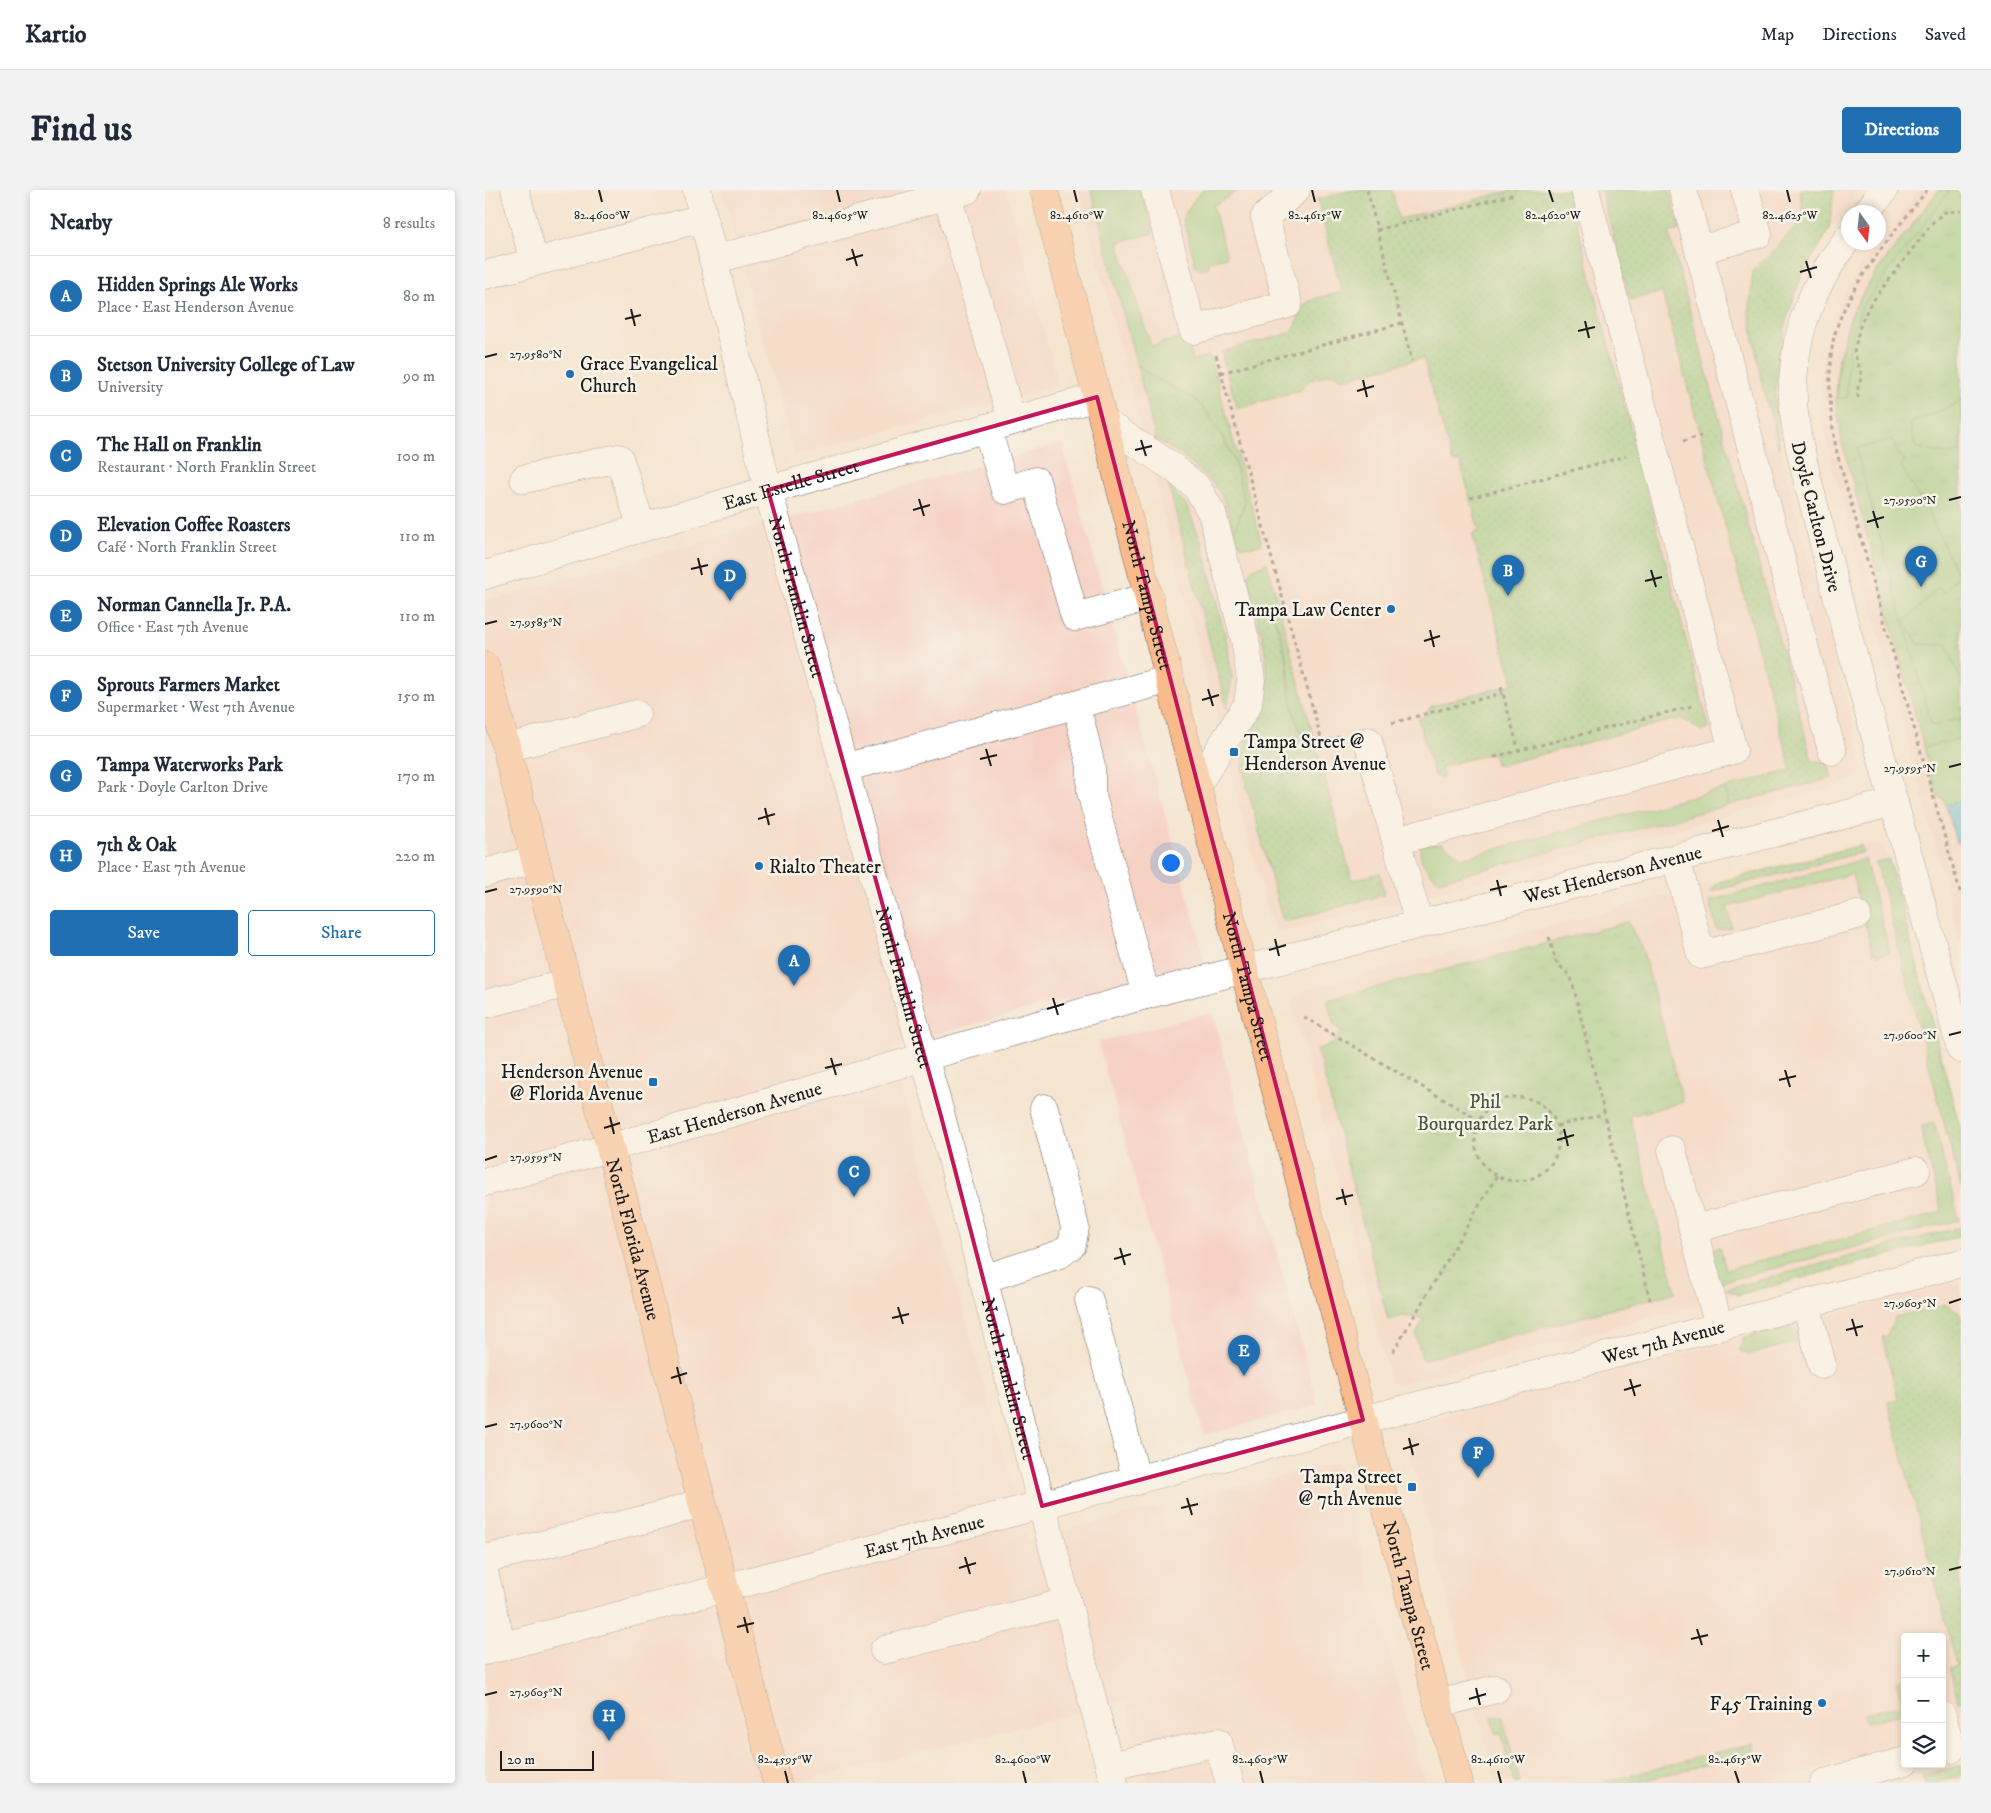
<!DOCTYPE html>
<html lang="en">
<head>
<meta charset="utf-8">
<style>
  body { margin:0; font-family:"IM FELL DW Pica",serif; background:#f2f2f3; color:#1f2937 }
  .controls { position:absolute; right:15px; bottom:15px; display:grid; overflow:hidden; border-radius:5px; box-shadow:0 2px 8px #0003 }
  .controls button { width:45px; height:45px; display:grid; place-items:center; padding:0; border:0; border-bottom:1px solid #e0e1e3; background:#fff; color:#1f2937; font:25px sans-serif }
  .compass { position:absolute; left:1356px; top:15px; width:45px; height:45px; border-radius:50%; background:#fff; box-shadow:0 2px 8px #0003; rotate:165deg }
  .scale { position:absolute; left:15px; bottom:12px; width:94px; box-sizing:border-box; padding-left:5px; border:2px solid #1c1c1c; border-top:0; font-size:14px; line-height:18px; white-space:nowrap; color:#1c1c1c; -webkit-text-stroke:4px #f7f3e8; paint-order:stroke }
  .you { position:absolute; left:685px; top:672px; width:18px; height:18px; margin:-12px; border:4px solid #fff; border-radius:50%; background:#1a73e8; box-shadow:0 0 0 8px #1a73e833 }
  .badge { display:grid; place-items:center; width:32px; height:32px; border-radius:50%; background:#1f6fb2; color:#fff; font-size:16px; font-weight:700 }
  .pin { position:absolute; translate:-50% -41px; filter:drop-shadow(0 1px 2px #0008) }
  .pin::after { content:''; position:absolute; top:26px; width:18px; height:15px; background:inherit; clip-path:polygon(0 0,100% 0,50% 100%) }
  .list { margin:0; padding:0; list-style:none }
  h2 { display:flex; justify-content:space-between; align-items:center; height:65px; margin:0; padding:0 20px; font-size:21px }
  h2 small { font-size:16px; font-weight:400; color:#747a83 }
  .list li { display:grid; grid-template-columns:32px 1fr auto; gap:15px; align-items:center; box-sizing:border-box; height:80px; padding:0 20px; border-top:1px solid #e0e1e3 }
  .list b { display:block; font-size:19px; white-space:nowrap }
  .list p { margin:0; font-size:16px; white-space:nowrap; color:#747a83 }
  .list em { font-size:16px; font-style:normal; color:#747a83 }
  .actions { display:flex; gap:10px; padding:15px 20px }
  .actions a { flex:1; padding:11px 0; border:1px solid #1f6fb2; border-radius:5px; text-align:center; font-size:18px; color:#1f6fb2 }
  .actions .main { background:#1f6fb2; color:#fff }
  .icon { flex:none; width:28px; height:28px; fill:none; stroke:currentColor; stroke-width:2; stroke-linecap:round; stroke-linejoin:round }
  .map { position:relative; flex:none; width:1476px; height:1593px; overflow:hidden; border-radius:5px }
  header { display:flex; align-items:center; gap:30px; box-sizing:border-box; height:70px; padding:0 25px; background:#fff; border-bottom:1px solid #e0e1e3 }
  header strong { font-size:24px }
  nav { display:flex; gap:28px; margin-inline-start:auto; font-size:18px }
  .intro { display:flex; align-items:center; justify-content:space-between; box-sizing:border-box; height:120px; padding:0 30px }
  h1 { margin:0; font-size:35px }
  .button { padding:12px 22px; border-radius:5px; background:#1f6fb2; color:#fff; font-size:18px; font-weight:700 }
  main { display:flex; gap:30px; padding:0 30px }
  aside { flex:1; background:#fff; border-radius:5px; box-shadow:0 2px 8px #0003 }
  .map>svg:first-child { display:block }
  .built { fill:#f6d2c4 }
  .grass { fill:url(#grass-dots); stroke:#56724c }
  .park { fill:url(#park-tufts); stroke:#56724c }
  .garden { fill:#90c97c; stroke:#56724c }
  .water { fill:#52b4d1; stroke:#376876 }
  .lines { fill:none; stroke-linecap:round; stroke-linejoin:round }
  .minor-casing { stroke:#68625b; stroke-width:29 }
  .major-casing { stroke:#68625b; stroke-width:29 }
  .path { stroke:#68625b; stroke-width:3; stroke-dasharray:4 4; stroke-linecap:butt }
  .minor { stroke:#fff; stroke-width:28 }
  .major { stroke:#fabb8c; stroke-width:28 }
  .marked { fill:none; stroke:#c2185b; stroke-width:4; stroke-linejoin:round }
  .ticks { fill:none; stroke:#1c1c1c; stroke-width:2 }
  .poi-dot { fill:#1f6fb2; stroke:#f7f3e8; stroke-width:2 }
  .labels { text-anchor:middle; stroke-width:5; stroke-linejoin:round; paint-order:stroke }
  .poi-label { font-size:19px; fill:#1c1c1c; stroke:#f7f3e8; text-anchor:end }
  .street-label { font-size:19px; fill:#1c1c1c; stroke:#f7f3e8 }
  .park-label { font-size:19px; fill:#45593e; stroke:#f7f3e8 }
  .ticks-label { font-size:12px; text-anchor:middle; fill:#1c1c1c; stroke:#f7f3e8; stroke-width:5; stroke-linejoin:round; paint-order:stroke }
</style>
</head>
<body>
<header>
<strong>Kartio</strong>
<nav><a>Map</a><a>Directions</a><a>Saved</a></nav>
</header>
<div class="intro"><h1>Find us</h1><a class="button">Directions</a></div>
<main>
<aside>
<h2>Nearby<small>8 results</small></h2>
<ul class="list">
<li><span class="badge">A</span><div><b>Hidden Springs Ale Works</b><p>Place · East Henderson Avenue</p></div><em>80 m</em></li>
<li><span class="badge">B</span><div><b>Stetson University College of Law</b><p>University</p></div><em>90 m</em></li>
<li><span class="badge">C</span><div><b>The Hall on Franklin</b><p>Restaurant · North Franklin Street</p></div><em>100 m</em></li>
<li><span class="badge">D</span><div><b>Elevation Coffee Roasters</b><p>Café · North Franklin Street</p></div><em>110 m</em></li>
<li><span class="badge">E</span><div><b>Norman Cannella Jr. P.A.</b><p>Office · East 7th Avenue</p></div><em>110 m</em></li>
<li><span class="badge">F</span><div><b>Sprouts Farmers Market</b><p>Supermarket · West 7th Avenue</p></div><em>150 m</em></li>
<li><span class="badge">G</span><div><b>Tampa Waterworks Park</b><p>Park · Doyle Carlton Drive</p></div><em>170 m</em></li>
<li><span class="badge">H</span><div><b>7th &amp; Oak</b><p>Place · East 7th Avenue</p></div><em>220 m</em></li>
</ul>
<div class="actions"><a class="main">Save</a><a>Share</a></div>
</aside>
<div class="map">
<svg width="1476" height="1593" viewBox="0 0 1476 1593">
  <defs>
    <pattern id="grass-dots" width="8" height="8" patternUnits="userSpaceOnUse" patternTransform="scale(1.25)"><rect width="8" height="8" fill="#90c97c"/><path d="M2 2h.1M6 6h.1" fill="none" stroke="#7cac6b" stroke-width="1.8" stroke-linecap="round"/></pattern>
    <pattern id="park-tufts" width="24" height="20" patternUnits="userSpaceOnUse" patternTransform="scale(1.25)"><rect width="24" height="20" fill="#90c97c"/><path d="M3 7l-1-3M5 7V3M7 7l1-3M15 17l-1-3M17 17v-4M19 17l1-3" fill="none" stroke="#7cac6b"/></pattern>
  </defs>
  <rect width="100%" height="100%" fill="#f7f3e8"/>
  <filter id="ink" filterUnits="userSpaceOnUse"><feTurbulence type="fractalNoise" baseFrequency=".02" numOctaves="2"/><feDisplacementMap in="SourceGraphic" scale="10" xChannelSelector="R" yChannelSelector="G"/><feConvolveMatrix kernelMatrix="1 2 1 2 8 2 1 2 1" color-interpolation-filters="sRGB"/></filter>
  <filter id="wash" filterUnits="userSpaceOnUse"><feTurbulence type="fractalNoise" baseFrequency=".0096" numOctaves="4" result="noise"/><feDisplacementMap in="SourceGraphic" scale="20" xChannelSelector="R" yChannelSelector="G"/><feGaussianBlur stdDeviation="1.12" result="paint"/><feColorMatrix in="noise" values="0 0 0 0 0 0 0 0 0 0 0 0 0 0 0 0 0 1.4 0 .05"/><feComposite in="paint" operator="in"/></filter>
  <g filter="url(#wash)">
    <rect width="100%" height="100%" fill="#f5e5d0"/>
    <g class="built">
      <path d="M237,0H521L574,196L309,265Z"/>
      <path d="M594,0H1374L1341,44L1316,87L1301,131L1290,200L1294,258L1375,563L1377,580L1370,588L1357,595L802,741H791L783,724Z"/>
      <path d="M1434,0H1476V611L1461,615L1471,652L1476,651V756L1441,619L1346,270L1339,233L1336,193L1339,163L1346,135L1357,108L1373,80Z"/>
      <path d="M577,253L721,772L405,857L542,1350L852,1272L940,1593H663L641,1511L311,1593H0V411Z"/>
      <path d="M1392,653L1398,656L1404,669L1476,942V1046L915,1194L906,1193L808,817V811L812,805L815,801L1379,654Z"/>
      <path d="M727,822L833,1215L719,1245L613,852Z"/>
      <path d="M1476,1091V1541L1457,1546V1447H1420V1555L1277,1593H1011L921,1250V1242L924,1238L930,1233L985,1218Z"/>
    </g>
    <g class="grass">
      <path d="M868,0H907L914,29L1028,0H1083L1224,537L1217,541L1196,528L1012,576L1008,563L956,577L959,588L949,586L933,529L940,526L946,516L1028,494L987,344L994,341L975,271L968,273L938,168L858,189L847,184L823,191L816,200L752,219L736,162L805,143C814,134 811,133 815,122C820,107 844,106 857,102L832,9Z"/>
      <path d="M1116,0H1184L1195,40L1184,43L1327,571L1343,572L1347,588L1244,615L1240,598L1306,580L1177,102L1145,110Z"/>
      <path d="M1314,0H1349L1344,40L1316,87L1301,131L1290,200L1294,258L1276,190L1264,122L1268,80L1320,28Z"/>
      <path d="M651,173L665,185L710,209L721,221L737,245L750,272L760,312L749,343C745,330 742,315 735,303C725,286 689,259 671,250Z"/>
      <path d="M683,294L702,316L717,353L743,457L747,488L742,519Z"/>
      <path d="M763,396L779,413L789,427L802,470L803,492L808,516L814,536L820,548L827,541L867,690L895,683L899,705L798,732L758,582C758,567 759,554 765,540C768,531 776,523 779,513C789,475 773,433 763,396Z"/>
      <path d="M1376,655L1378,662L1226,702L1234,692Z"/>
      <path d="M1404,669L1476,942V998L1391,672Z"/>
      <path d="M1476,1037V1046L1253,1105L1241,1099Z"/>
      <path d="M1460,1114L1476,1124V1511L1473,1512L1464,1477L1472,1475L1403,1212L1413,1209L1397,1147L1402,1146L1410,1127Z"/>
      <path d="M1420,1489V1523L1381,1532L1379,1524L1417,1514L1411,1491Z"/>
      <path d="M1017,1525L1035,1593H1029L1016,1543L1011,1544L1007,1527Z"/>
      <path d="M1268,1553L1270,1562L1149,1593H1116Z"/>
      <path d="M1476,1575V1586L1451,1593H1440L1437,1585Z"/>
    </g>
    <g class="park">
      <path d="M1454,0H1476V611L1461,615L1459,609L1452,606L1357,252L1351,212L1352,185L1354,168L1367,122L1389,85Z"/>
      <path d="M1143,732L1158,761L1198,912L1145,926L1191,1102L937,1170L931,1145L939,1129L918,1126L903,1130L832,859L848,854L857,841L849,836L842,810Z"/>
    </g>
    <g class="garden">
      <path d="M606,0H655L658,4L668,43L633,53L666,156L697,147L704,154L708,170L725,166L777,354L767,357L757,356L752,352L749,343L760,312L750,272L737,245L721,221L710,209L665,185L651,173Z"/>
      <path d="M718,0H754L728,16L742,67L723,72L724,77L717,80L711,78L698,27L711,7Z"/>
      <path d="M1454,0H1465L1378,115C1363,149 1362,172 1362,208H1352L1354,168L1367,122L1389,85Z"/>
      <path d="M1476,210V260L1464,265L1430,257L1425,233L1461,219Z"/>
      <path d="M1406,249L1413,264L1420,270L1416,276L1434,308L1436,307L1473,385L1458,404L1454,397L1420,431L1433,454L1462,455L1476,491V528L1447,536L1371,259Z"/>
      <path d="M782,373L827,541L823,550C804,535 806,490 802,469C799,455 795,436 787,424C779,411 765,403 762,387L767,379Z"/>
      <path d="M1476,548V611L1461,615L1459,609L1452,606L1439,558Z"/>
      <path d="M1240,598L1244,615L954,691C944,682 932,671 936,656L957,653L977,668Z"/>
      <path d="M1380,669L1405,763L1392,766L1391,763L1388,764L1367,684L1242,717L1247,737L1232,741L1224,711Z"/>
      <path d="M1449,933L1474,1030L1233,1093L1225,1059L1235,1057L1241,1080L1457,1022L1436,940L1438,939L1437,936Z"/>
      <path d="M1304,1136L1318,1143V1150L1263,1165L1254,1160L1260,1147Z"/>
    </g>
    <path class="water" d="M1476,611V651L1471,653L1461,615Z"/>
  </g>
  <g filter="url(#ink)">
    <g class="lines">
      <g class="minor-casing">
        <g id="minor">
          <path d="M30,0L49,72"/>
          <path id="s1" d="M212,0L283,300L425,818L456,926L629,1593"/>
          <path d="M670,0L708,140L803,114L780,27L811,0"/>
          <path d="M1198,0L1347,561"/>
          <path d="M462,5L527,231"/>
          <path d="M1382,22L1399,0"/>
          <path id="s2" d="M1364,47C1330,91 1311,135 1308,191C1306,229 1317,268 1326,304C1337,347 1348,390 1359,432C1398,574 1438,717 1476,859"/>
          <path d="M1214,60L1273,44L1260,0"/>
          <path d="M228,70L482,0"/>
          <path d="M0,85L218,28"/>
          <path d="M619,232L686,276L711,296L727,323L760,449L766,490L763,514L712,595"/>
          <path d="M502,238L520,300L551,291L590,427L664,407"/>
          <path d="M39,289L134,268L157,338"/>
          <path id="s3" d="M0,385L283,300L612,207"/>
          <path d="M596,534L606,576V602L661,805"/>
          <path d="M883,551L911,651"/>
          <path d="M22,558L151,524"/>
          <path d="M359,578L685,489"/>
          <path d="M1191,668L1216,765L1372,725"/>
          <path d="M0,683L50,669"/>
          <path d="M934,734L911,651L1248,560L1100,0"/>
          <path d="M0,814L83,793"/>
          <path d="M1187,960L1234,1137"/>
          <path id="s4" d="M0,992C236,929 469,855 706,793C940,732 1174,671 1409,612"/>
          <path d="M1208,1039L1431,981"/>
          <path d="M498,1089L575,1064L587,1055L590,1037L559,918"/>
          <path d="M604,1110L652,1291"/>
          <path d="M1321,1114L1337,1175"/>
          <path d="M0,1369L177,1325L217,1312"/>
          <path d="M0,1386L17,1457"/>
          <path d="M399,1460L582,1412"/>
          <path id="s5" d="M0,1461L1476,1073"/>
          <path d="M953,1514L1011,1499"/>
          <path d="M1457,1526L1466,1559"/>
          <path d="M625,1576L733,1552L745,1593"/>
          <path d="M1339,1593L1420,1571"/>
        </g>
      </g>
      <g class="major-casing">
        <g id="major">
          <path id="s6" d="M559,0L759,779L974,1593"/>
          <path id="s7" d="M0,476L217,1312L292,1593"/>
        </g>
      </g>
      <g class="path">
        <path d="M882,0L927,171"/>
        <path d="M1442,0C1410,42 1358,100 1348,152C1342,189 1345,226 1352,263L1476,705"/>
        <path d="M892,40L1030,4"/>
        <path d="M731,165L837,552L855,547"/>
        <path d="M736,183L917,133"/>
        <path d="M1373,208V196L1377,186L1369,162L1375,136L1384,116L1449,31L1460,22L1476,21"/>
        <path d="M1198,251L1216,246"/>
        <path d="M985,308L1141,266"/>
        <path d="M1016,497L1034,561"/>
        <path d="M907,533L1018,503"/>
        <path d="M1009,567L1207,516"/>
        <path d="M1064,747L1071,772L1086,787L1166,1114"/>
        <path d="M819,827L995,931"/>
        <circle cx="1032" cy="949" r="42"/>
        <path d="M1072,936L1119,924"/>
        <path d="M908,1162L1012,985"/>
      </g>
      <use href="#minor" class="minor"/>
      <use href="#major" class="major"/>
    </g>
  </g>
  <path d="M0 0H1476V1593H0ZM612,207L878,1230L557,1316L456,926L283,300Z" fill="#f5e5d0" fill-opacity=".55" fill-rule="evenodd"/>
  <path class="marked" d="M612,207L878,1230L557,1316L456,926L283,300Z"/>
  <path class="ticks" d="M114,0L117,12M352,0L355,12M589,0L592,12M827,0L830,12M1064,0L1068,12M1302,0L1305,12M367,59L372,76M361,70L378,65M1321,71L1326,88M1315,82L1332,77M146,119L150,136M140,129L156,125M1100,131L1104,148M1093,141L1110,137M0,167L12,164M878,190L882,207M872,201L889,196M656,250L661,266M650,260L667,256M434,309L439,326M1464,310L1476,307M428,320L445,315M1388,321L1393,338M1382,332L1399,327M213,368L217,385M206,379L223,375M1166,380L1171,397M1160,391L1177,387M0,434L12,431M945,440L949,457M939,451L955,446M723,499L728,516M717,510L734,505M501,559L506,576M495,569L512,565M1464,577L1476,574M280,618L284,635M273,629L290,624M1233,630L1238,647M1227,641L1244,636M1012,690L1016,706M1005,700L1022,696M0,702L12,699M790,749L794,766M784,760L801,755M568,808L573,825M562,819L579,814M1464,845L1476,842M346,868L351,885M340,878L357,874M1300,880L1305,897M1294,890L1311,886M125,927L129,944M119,938L135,933M1079,939L1083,956M1072,950L1089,945M0,970L12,966M857,999L861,1015M851,1009L868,1005M635,1058L640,1075M629,1069L646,1064M1464,1113L1476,1109M413,1117L418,1134M407,1128L424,1124M1367,1129L1372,1146M1361,1140L1378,1136M192,1177L196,1194M186,1188L202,1183M1145,1189L1150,1206M1139,1200L1156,1195M0,1237L12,1234M924,1248L928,1265M918,1259L934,1254M702,1308L707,1325M696,1318L713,1314M480,1367L485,1384M474,1378L491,1373M1464,1380L1476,1377M259,1427L263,1443M252,1437L269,1433M1212,1439L1217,1455M1206,1449L1223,1445M991,1498L995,1515M0,1505L12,1502M984,1509L1001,1504M300,1581L303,1593M538,1581L541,1593M775,1581L778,1593M1013,1581L1016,1593M1250,1581L1254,1593"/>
  <g class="poi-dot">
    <circle cx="85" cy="184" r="5"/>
    <circle cx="906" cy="419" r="5"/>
    <rect x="744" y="557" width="10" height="10" rx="2.5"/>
    <circle cx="274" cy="676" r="5"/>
    <rect x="163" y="887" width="10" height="10" rx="2.5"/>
    <rect x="922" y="1292" width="10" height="10" rx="2.5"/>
    <circle cx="1337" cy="1513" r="5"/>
  </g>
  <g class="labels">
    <g class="poi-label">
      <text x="95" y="180" text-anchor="start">Grace Evangelical<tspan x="95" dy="22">Church</tspan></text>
      <text x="896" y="426">Tampa Law Center</text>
      <text x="759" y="558" text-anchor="start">Tampa Street @<tspan x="759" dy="22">Henderson Avenue</tspan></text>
      <text x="284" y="683" text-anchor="start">Rialto Theater</text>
      <text x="158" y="888">Henderson Avenue<tspan x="158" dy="22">@ Florida Avenue</tspan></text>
      <text x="917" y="1293">Tampa Street<tspan x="917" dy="22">@ 7th Avenue</tspan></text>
      <text x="1327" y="1520">F45 Training</text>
    </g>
    <g class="street-label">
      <text dy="7" stroke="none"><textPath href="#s3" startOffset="319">East Estelle Street</textPath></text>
      <text dy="7" stroke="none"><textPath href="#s2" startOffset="295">Doyle Carlton Drive</textPath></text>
      <text dy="7" stroke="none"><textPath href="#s6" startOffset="418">North Tampa Street</textPath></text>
      <text dy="7" stroke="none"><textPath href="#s1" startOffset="419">North Franklin Street</textPath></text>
      <text dy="7" stroke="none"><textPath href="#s4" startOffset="1169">West Henderson Avenue</textPath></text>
      <text dy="7" stroke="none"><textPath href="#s1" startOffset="824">North Franklin Street</textPath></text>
      <text dy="7" stroke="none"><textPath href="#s6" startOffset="822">North Tampa Street</textPath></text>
      <text dy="7" stroke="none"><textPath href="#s4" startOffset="259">East Henderson Avenue</textPath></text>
      <text dy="7" stroke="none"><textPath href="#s7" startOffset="592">North Florida Avenue</textPath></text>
      <text dy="7" stroke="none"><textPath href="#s5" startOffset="1218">West 7th Avenue</textPath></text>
      <text dy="7" stroke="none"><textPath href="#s1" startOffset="1229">North Franklin Street</textPath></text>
      <text dy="7" stroke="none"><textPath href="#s5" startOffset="454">East 7th Avenue</textPath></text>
      <text dy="7" stroke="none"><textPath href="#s6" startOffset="1452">North Tampa Street</textPath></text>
    </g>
    <g class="park-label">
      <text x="1000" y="918">Phil<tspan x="1000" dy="22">Bourquardez Park</tspan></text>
    </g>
  </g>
  <g class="ticks-label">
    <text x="117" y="29">82.4600°W</text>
    <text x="355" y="29">82.4605°W</text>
    <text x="592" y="29">82.4610°W</text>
    <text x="830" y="29">82.4615°W</text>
    <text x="1068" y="29">82.4620°W</text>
    <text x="1305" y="29">82.4625°W</text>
    <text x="51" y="168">27.9580°N</text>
    <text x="1425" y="314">27.9590°N</text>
    <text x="51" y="436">27.9585°N</text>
    <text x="1425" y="582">27.9595°N</text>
    <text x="51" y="703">27.9590°N</text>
    <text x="1425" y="849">27.9600°N</text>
    <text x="51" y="971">27.9595°N</text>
    <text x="1425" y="1117">27.9605°N</text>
    <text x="51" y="1238">27.9600°N</text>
    <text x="1425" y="1385">27.9610°N</text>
    <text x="51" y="1506">27.9605°N</text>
    <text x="300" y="1573">82.4595°W</text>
    <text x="538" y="1573">82.4600°W</text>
    <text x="775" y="1573">82.4605°W</text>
    <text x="1013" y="1573">82.4610°W</text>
    <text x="1250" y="1573">82.4615°W</text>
  </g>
</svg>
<div class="controls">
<button>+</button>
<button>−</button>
<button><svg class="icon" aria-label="layers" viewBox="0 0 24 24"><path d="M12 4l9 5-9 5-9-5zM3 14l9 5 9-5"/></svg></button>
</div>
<svg class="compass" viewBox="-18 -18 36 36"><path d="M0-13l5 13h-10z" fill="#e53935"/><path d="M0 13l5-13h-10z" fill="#747a83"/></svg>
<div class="scale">20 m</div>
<div class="you"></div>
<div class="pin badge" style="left:309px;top:796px">A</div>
<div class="pin badge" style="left:1023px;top:406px">B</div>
<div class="pin badge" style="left:369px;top:1007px">C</div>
<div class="pin badge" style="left:245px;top:411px">D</div>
<div class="pin badge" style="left:759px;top:1186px">E</div>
<div class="pin badge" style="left:993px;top:1288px">F</div>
<div class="pin badge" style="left:1436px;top:397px">G</div>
<div class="pin badge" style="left:124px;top:1551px">H</div>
</div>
</main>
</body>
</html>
